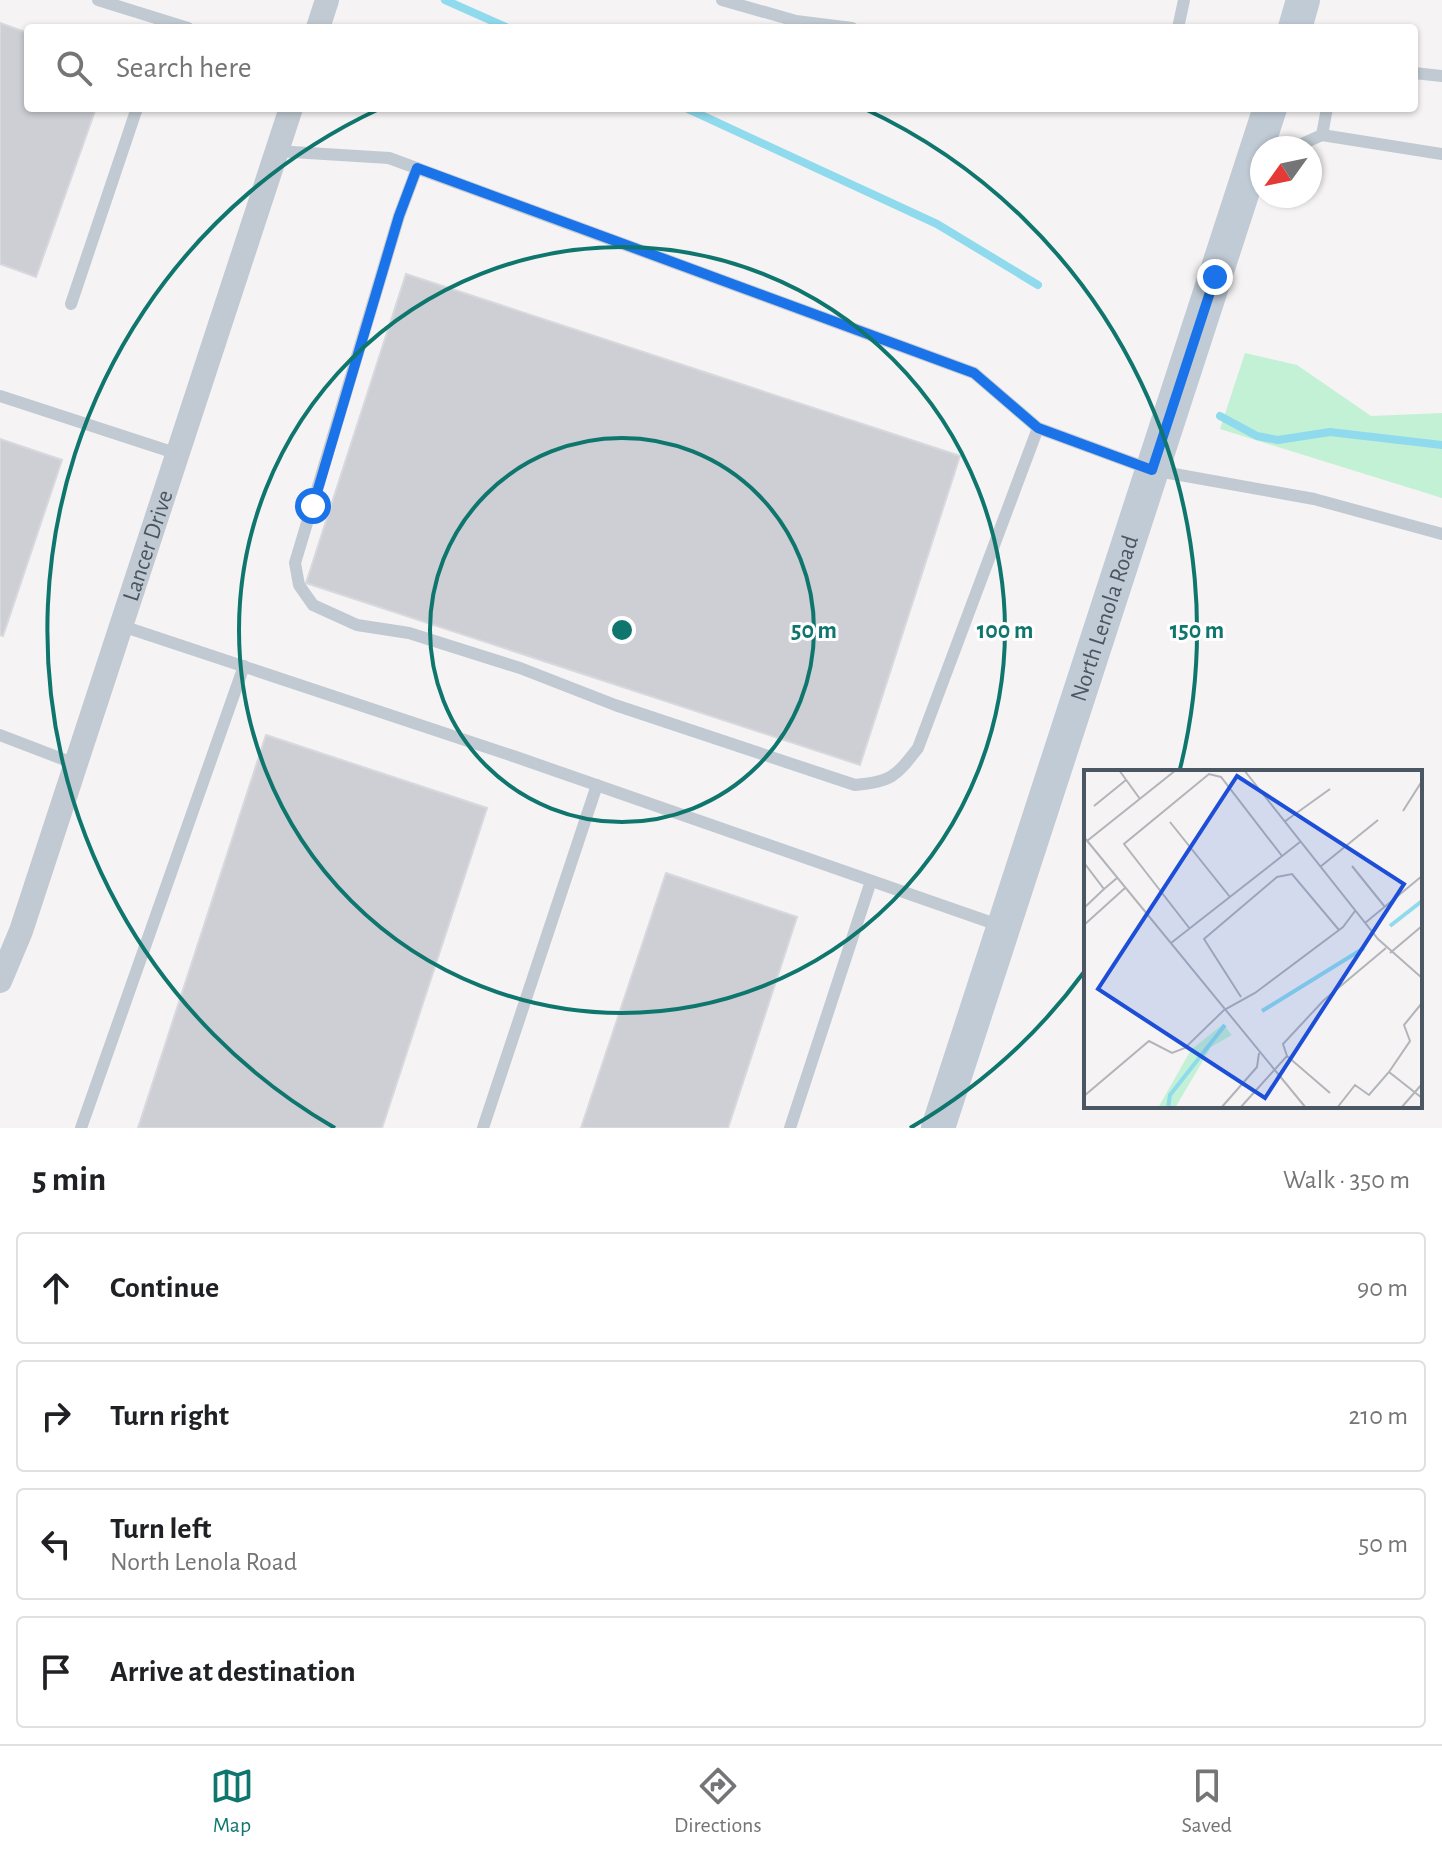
<!DOCTYPE html>
<html lang="en">
<head>
<meta charset="utf-8">
<style>
  body { margin:0; font-family:"Alegreya Sans",sans-serif; background:#f6f6f6; color:#202124 }
  .compass { position:absolute; left:1250px; top:136px; width:72px; height:72px; border-radius:50%; background:#fff; box-shadow:0 2px 6px #0004; rotate:237deg }
  .stop { position:absolute; width:24px; height:24px; margin:-18px; border:6px solid #1a73e8; border-radius:50%; background:#fff }
  .stop.end { background:#1a73e8; border-color:#fff; box-shadow:0 2px 8px #0008 }
  .list { margin:0; padding:0; list-style:none }
  h2 { display:flex; justify-content:space-between; align-items:center; height:104px; margin:0; padding:0 32px; font-size:34px }
  h2 small { font-size:26px; font-weight:400; color:#757577 }
  .list li { display:grid; grid-template-columns:52px 1fr auto; gap:24px; align-items:center; box-sizing:border-box; height:112px; margin:0 16px 16px; padding:0 16px; border:2px solid #e0e0e0; border-radius:8px }
  .list b { display:block; font-size:30px; white-space:nowrap }
  .list p { margin:0; font-size:26px; white-space:nowrap; color:#757577 }
  .list em { font-size:26px; font-style:normal; color:#757577 }
  .icon { flex:none; width:44px; height:44px; fill:none; stroke:currentColor; stroke-width:2; stroke-linecap:round; stroke-linejoin:round }
  .map { position:relative; flex:none; width:1442px; height:1128px; overflow:hidden }
  .search { position:absolute; background:#fff; box-shadow:0 2px 6px #0004; left:24px; right:24px; top:24px; height:88px; display:flex; align-items:center; gap:20px; box-sizing:border-box; padding:0 28px; border-radius:8px; color:#757577; font-size:30px }
  .sheet { height:616px; background:#fff }
  nav { display:flex; justify-content:space-around; align-items:center; box-sizing:border-box; height:112px; border-top:2px solid #e0e0e0; background:#fff; font-size:22px; color:#757577 }
  nav a { display:grid; justify-items:center; gap:4px }
  nav .on { color:#0f766e }
  .map>svg:first-child { display:block }
  .green { fill:#c3f1d5 }
  .lines { fill:none; stroke-linecap:round; stroke-linejoin:round }
  .stream { stroke:#90daee; stroke-width:8 }
  .building { fill:#cdcfd5; stroke:#d7d9de; stroke-width:2 }
  .service { stroke:#c1cad2; stroke-width:12 }
  .minor { stroke:#c1cad2; stroke-width:24 }
  .secondary { stroke:#c1cbd6; stroke-width:34 }
  .route { stroke:#1a73e8; stroke-width:10 }
  .ring { fill:none; stroke:#0f766e; stroke-width:4 }
  .labels { text-anchor:middle; stroke-width:6; stroke-linejoin:round; paint-order:stroke }
  .street-label { font-size:24px; fill:#4a5661; stroke:#fff }
  .inset-river { fill:none; stroke:#90daee; stroke-width:4 }
  .inset-road { fill:none; stroke:#b1b4b9; stroke-width:2 }
  .view { fill:#1d4ed8; fill-opacity:0.15; stroke:#1d4ed8; stroke-width:4 }
  .inset-edge { fill:none; stroke:#4a5661; stroke-width:4 }
  .centre { fill:#0f766e; stroke:#fff; stroke-width:4 }
  .ring-label { font-size:24px; text-anchor:middle; font-weight:bold; fill:#0f766e; stroke:#fff; stroke-width:6; stroke-linejoin:round; paint-order:stroke }
</style>
</head>
<body>
<div class="map">
<svg width="1442" height="1128" viewBox="0 0 1442 1128">
  <rect width="100%" height="100%" fill="#f5f3f3"/>
  <path class="green" d="M1245,353L1297,365L1371,416L1442,413V498L1220,429Z"/>
  <g class="lines">
    <g class="stream">
      <path d="M445,0L508,28"/>
      <path d="M686,108L937,224L1038,285"/>
      <path d="M1220,416L1257,436L1278,440L1330,432L1442,445"/>
    </g>
  </g>
  <g class="building">
    <path d="M0,23L28,33V108H96L36,277L0,264Z"/>
    <path d="M406,274L960,456L860,765L306,583Z"/>
    <path d="M0,439L62,460L3,636L0,635Z"/>
    <path d="M266,735L487,808L382,1128H138Z"/>
    <path d="M666,873L797,917L728,1128H581Z"/>
  </g>
  <g class="lines">
    <g class="service">
      <path d="M98,0L188,28"/>
      <path d="M722,0L796,21L852,28"/>
      <path d="M1178,28L1184,0"/>
      <path d="M1414,73L1442,76"/>
      <path d="M1322,135L1327,108"/>
      <path d="M1293,148L1322,135L1442,154"/>
      <path d="M276,151L389,158L974,373L1038,428L1152,470L1314,499L1442,534"/>
      <path d="M417,168L399,216L295,563L299,585L313,605L357,625L409,633L520,668L615,705L855,785C892,782 896,776 918,748L1038,428"/>
      <path d="M71,304L137,108"/>
      <path d="M0,396L175,453"/>
      <path d="M119,625L516,757L1001,926"/>
      <path d="M0,735L73,763"/>
      <path d="M81,1128L244,666"/>
      <path d="M483,1128L597,785"/>
      <path d="M790,1128L871,881"/>
    </g>
    <g class="minor">
      <path d="M318,28L327,0"/>
      <path id="s1" d="M0,981L21,931L291,108"/>
    </g>
    <g class="secondary">
      <path d="M1295,28L1303,0"/>
      <path id="s2" d="M938,1128L1270,108"/>
    </g>
  </g>
  <g class="lines">
    <path class="route" d="M313,506L399,216L417,168L974,373L1038,428L1152,470L1215,277"/>
  </g>
  <g class="ring">
    <circle cx="622" cy="630" r="192"/>
    <circle cx="622" cy="630" r="383"/>
    <path d="M1084 972A575 575 0 0 1 910 1128M335 1128A575 575 0 0 1 379 109M865 109A575 575 0 0 1 1180 769"/>
  </g>
  <g class="labels">
    <g class="street-label">
      <text dy="8" stroke="none"><textPath href="#s1" startOffset="460">Lancer Drive</textPath></text>
      <text dy="8" stroke="none"><textPath href="#s2" startOffset="536">North Lenola Road</textPath></text>
    </g>
  </g>
  <g transform="translate(1084 770)">
    <rect width="338" height="338" fill="#f5f3f3"/>
    <path d="M139,254L148,265L127,277L91,338H74L107,280Z" fill="#c3f1d5"/>
    <path class="inset-river" d="M306,156L338,131M178,241L280,178M84,338L86,325L141,255"/>
    <path class="inset-road" d="M35,0L56,29M160,0L294,169L338,208M10,36L42,10M319,41L338,11M86,52L146,127M200,52L246,19M0,67L222,338M3,71L92,0M1,94L20,119L33,108M268,96L301,137M236,97L294,50M0,138L20,119M281,153L338,106M0,155L41,118M106,159L40,74L125,4L137,7L198,86M87,173L216,72M306,183L338,156M157,227L120,169L193,107L208,104L255,160M203,286L246,323M305,302L338,328M0,326L65,271L88,283L101,278L140,240L171,223L259,157L271,141M137,338L173,297L175,283M156,338L203,286L199,274L240,230L302,178M253,338L271,315L285,325L305,302L326,271L320,255L338,233M317,338L338,314"/>
    <path class="view" d="M153,6L320,114L181,328L14,219Z"/>
    <rect width="338" height="338" class="inset-edge"/>
  </g>
  <circle cx="622" cy="630" r="12" class="centre"/>
  <g class="ring-label">
    <text x="814" y="638">50 m</text>
    <text x="1005" y="638">100 m</text>
    <text x="1197" y="638">150 m</text>
  </g>
</svg>
<svg class="compass" viewBox="-18 -18 36 36"><path d="M0-13l5 13h-10z" fill="#e53935"/><path d="M0 13l5-13h-10z" fill="#757577"/></svg>
<div class="stop" style="left:313px;top:506px"></div>
<div class="stop end" style="left:1215px;top:277px"></div>
<div class="search"><svg class="icon" aria-label="search" viewBox="0 0 24 24"><circle cx="10" cy="10" r="6"/><path d="M15 15l6 6"/></svg>Search here</div>
</div>
<section class="sheet">
<h2>5 min<small>Walk · 350 m</small></h2>
<ul class="list">
<li><svg class="icon" aria-label="ahead" viewBox="0 0 24 24"><path d="M12 20V5M6 11l6-6 6 6"/></svg><div><b>Continue</b></div><em>90 m</em></li>
<li><svg class="icon" aria-label="right" viewBox="0 0 24 24"><path d="M7 20v-9h11M14 6l5 5-5 5"/></svg><div><b>Turn right</b></div><em>210 m</em></li>
<li><svg class="icon" aria-label="left" viewBox="0 0 24 24"><path d="M17 20v-9H6M10 6l-5 5 5 5"/></svg><div><b>Turn left</b><p>North Lenola Road</p></div><em>50 m</em></li>
<li><svg class="icon" aria-label="arrive" viewBox="0 0 24 24"><path d="M6 21V4h12l-3 4 3 4H6"/></svg><div><b>Arrive at destination</b></div></li>
</ul>
</section>
<nav>
<a class="on"><svg class="icon" aria-label="map" viewBox="0 0 24 24"><path d="M3 6l6-2 6 2 6-2v14l-6 2-6-2-6 2zM9 4v14M15 6v14"/></svg>Map</a>
<a><svg class="icon" aria-label="directions" viewBox="0 0 24 24"><path d="M12 3l9 9-9 9-9-9zM9 14v-3h6M13 9l2 2-2 2"/></svg>Directions</a>
<a><svg class="icon" aria-label="saved" viewBox="0 0 24 24"><path d="M7 4h10v16l-5-4-5 4z"/></svg>Saved</a>
</nav>
</body>
</html>
